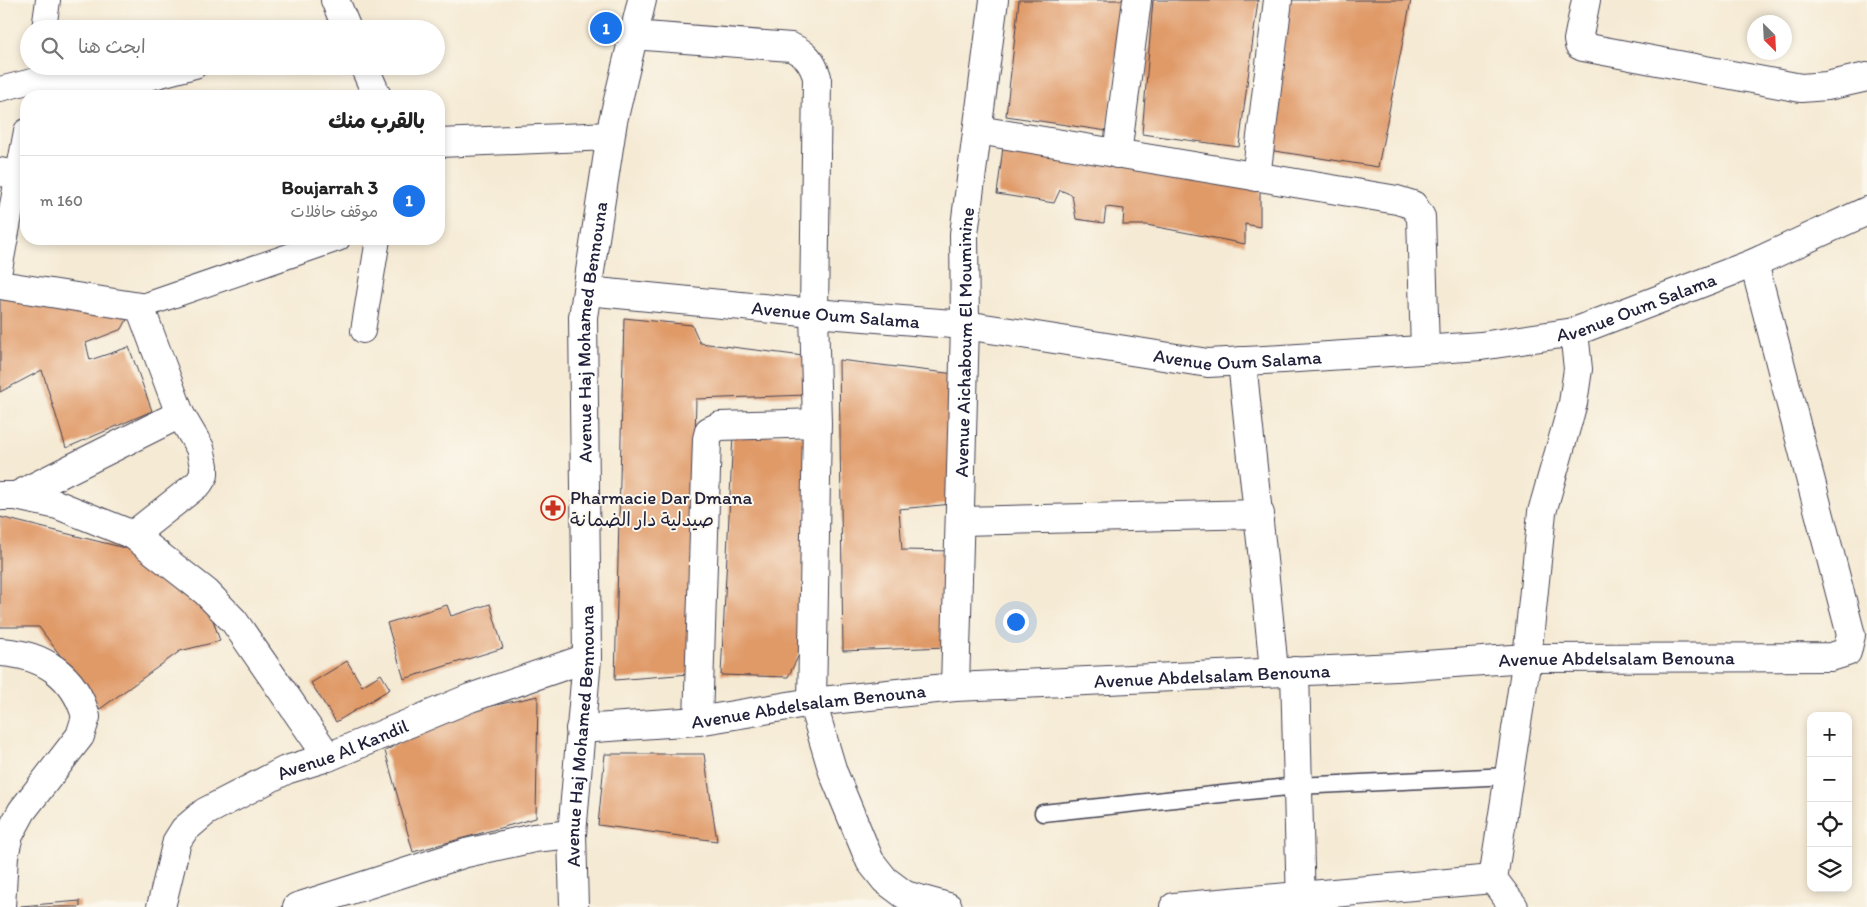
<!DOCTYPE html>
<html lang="ar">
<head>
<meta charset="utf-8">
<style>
  body { margin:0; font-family:Itim,"Playpen Sans Arabic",sans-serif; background:#f2f2f2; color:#222; direction:rtl }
  .controls { position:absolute; right:15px; bottom:15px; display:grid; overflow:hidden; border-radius:10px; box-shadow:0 2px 8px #0003 }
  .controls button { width:45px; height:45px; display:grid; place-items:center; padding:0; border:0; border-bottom:1px solid #e0e0e0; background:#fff; color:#222; font:25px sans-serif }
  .compass { position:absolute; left:1747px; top:15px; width:45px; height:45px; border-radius:50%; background:#fff; box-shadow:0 2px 8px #0003; rotate:156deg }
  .you { position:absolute; left:1015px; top:621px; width:18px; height:18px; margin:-12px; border:4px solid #fff; border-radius:50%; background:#1a73e8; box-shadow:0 0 0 8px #1a73e833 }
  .badge { display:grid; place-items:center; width:32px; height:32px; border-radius:50%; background:#1a73e8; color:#fff; font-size:16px; font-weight:700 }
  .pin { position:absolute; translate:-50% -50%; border:2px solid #fff; box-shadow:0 1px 5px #0006 }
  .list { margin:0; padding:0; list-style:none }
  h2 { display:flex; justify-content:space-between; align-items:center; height:65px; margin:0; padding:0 20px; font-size:21px }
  h2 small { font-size:16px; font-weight:400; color:#767676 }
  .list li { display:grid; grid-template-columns:32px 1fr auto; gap:15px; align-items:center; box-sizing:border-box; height:90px; padding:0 20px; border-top:1px solid #e0e0e0 }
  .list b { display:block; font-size:19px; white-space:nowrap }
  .list p { margin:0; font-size:16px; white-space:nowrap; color:#767676 }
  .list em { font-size:16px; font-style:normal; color:#767676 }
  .icon { flex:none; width:28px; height:28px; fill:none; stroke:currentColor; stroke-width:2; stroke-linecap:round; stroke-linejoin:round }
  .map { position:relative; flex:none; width:1867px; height:907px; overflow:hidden; direction:ltr }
  .search { position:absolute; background:#fff; box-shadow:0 2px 8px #0003; left:20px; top:20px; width:425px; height:55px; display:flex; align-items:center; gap:12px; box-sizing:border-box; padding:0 18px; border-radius:28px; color:#767676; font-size:19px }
  .panel { position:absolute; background:#fff; box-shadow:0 2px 8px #0003; left:20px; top:90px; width:425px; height:155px; border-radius:20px; direction:rtl }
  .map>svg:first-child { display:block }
  .building { fill:#e09a68 }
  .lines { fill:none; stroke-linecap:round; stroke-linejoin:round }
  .service-casing { stroke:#424052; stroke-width:19 }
  .pedestrian-casing { stroke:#424052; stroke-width:26 }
  .minor-casing { stroke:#424052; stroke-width:30 }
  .tertiary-casing { stroke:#424052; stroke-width:30 }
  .service { stroke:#fff; stroke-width:16 }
  .pedestrian { stroke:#fff; stroke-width:24 }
  .minor { stroke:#fff; stroke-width:28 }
  .tertiary { stroke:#fff; stroke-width:28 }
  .labels { text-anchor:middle; stroke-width:4; stroke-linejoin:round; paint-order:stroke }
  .street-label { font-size:19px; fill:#22223b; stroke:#fbf7ec }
  .poi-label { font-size:19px; fill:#22223b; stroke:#fbf7ec; text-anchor:start }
</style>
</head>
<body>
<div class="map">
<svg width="1867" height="907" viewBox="0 0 1867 907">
  <rect width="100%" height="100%" fill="#fbf7ec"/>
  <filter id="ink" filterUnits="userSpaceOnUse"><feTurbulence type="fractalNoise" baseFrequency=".02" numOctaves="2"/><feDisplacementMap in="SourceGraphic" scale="10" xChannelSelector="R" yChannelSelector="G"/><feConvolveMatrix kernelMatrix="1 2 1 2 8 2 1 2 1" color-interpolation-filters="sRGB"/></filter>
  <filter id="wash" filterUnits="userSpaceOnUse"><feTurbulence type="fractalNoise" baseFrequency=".0096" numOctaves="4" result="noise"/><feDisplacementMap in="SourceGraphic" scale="20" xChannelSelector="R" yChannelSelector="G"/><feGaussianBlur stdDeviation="1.12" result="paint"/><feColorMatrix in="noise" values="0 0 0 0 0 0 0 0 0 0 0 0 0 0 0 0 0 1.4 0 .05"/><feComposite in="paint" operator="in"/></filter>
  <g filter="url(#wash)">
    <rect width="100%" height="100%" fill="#f5ead4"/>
    <g id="blocks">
      <g class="building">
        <path d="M1019,0H1123L1107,131L1006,116Z"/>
        <path d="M1153,0H1258L1239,147L1142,134Z"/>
        <path d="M1290,0H1411L1378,167L1268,150Z"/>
        <path d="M1003,147L1260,180V227L1245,224V244L1147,225H1123L1124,209L1106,207L1104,223L1076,219L1072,195L1060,190L1054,203L997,194Z"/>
        <path d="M0,290L132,310L122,329L86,343L90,360L129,347L152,411L66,448L42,370L0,392Z"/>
        <path d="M624,318L692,325L700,343L811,357L807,395L696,399L689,674L615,680Z"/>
        <path d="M839,360L955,374L952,504L899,509L902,550L951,551L947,647L843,651Z"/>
        <path d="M733,435L808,436L802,649L788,677L721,675Z"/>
        <path d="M0,517L137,551L210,611L220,641L180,651L100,709L39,627H0Z"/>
        <path d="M490,604L503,648L404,679L387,623L447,605L451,616Z"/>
        <path d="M347,661L362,686L381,674L390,689L336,722L311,683Z"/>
        <path d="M538,696L536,818L413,852L385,751L450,715Z"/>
        <path d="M605,754H704L717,841L598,825Z"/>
        <path d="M80,901V907H21V906Z"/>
      </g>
    </g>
  </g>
  <g filter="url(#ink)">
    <use href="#blocks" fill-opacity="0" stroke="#424052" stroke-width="1"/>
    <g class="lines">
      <g class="service-casing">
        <path id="service" d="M1043,813L1297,786L1509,776"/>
      </g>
      <g class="pedestrian-casing">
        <g id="pedestrian">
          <path d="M44,29L48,0"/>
          <path d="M0,89L36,80L135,82L195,66"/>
          <path d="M0,269L26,131"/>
          <path d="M140,307L338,239"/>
          <path d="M363,331L378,239"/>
        </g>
      </g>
      <g class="minor-casing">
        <g id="minor">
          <path d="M335,0L347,29"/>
          <path d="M1586,0L1578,40L1579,45L1583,47L1801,88L1827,86L1867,77"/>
          <path d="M632,35L791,47C806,54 812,61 817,77L814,313L817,423L812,702L833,772L870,861L885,880L905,895L948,907"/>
          <path d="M364,66L377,96"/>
          <path d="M978,130L1397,200L1413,205L1421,217L1425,349"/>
          <path d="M439,143L610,136"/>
          <path d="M1117,154L1137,0"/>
          <path d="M0,172L26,176"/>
          <path d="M1256,177L1278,0"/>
          <path d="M0,285L140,307L180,414L200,448L204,466V475L199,483L133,535"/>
          <path id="s1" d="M587,291L814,313L965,325L1208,363L1283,359L1481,346L1574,332L1754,263L1867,211"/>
          <path d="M1242,361C1252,465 1265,568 1274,672"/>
          <path d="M0,496H16L58,505L133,535L206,592L234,621L328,757"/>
          <path d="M16,496L180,414"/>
          <path d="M961,521L1260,514"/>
          <path d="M0,652C42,654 75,675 86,717L80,736L22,811L9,835L4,856L1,907"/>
          <path d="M1295,671L1301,907"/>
          <path id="s2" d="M955,687L965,325L964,234L994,0"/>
          <path d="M698,721L707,439L709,431L720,426L817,423"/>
          <path id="s3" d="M580,729L698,721L812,702L955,687L1396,667L1527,658L1831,657L1847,652L1851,635L1754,263"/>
          <path id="s4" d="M161,907L177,841L184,830L205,812L286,770L328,757L470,698L587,658"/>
          <path d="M297,907L466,853L534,838L572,834"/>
          <path d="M1174,907L1493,879"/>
          <path d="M1514,907L1493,879L1527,658L1542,512L1573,403L1578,369L1574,332"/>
        </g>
      </g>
      <g class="tertiary-casing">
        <g id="tertiary">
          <path id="s5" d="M574,907L572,834L587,658L583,317L613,121L642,0"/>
        </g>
      </g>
      <use href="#service" class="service"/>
      <use href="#pedestrian" class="pedestrian"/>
      <use href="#minor" class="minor"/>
      <use href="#tertiary" class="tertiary"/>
    </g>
  </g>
  <defs>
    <g id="pharmacy-ring" transform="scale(1.25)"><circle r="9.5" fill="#fbf7ec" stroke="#c8321e" stroke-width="1.5"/><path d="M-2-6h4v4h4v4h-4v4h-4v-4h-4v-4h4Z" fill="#c8321e"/></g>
  </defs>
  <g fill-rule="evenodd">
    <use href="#pharmacy-ring" x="553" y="508"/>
  </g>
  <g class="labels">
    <g class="street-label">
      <text dy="7" stroke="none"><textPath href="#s1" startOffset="1060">Avenue Oum Salama</textPath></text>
      <text dy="7" stroke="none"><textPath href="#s1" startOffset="250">Avenue Oum Salama</textPath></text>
      <text dy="7" stroke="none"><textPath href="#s5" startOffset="576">Avenue Haj Mohamed Bennouna</textPath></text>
      <text dy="7" stroke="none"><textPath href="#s2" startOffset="345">Avenue Aichaboum El Mouminine</textPath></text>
      <text dy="7" stroke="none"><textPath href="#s1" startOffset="655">Avenue Oum Salama</textPath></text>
      <text dy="7" stroke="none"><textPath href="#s3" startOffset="1040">Avenue Abdelsalam Benouna</textPath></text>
      <text dy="7" stroke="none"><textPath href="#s3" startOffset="635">Avenue Abdelsalam Benouna</textPath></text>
      <text dy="7" stroke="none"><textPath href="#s3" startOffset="230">Avenue Abdelsalam Benouna</textPath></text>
      <text dy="7" stroke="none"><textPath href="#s5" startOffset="171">Avenue Haj Mohamed Bennouna</textPath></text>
      <text dy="7" stroke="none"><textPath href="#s4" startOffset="260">Avenue Al Kandil</textPath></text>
    </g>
    <g class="poi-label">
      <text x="570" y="504">Pharmacie Dar Dmana<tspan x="570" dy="22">صيدلية دار الضمانة</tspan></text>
    </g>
  </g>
</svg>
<div class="controls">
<button>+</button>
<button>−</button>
<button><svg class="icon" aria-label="locate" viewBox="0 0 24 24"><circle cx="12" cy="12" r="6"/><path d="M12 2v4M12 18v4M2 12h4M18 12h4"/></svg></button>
<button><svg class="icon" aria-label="layers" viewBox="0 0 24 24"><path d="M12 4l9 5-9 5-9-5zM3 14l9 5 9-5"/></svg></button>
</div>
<svg class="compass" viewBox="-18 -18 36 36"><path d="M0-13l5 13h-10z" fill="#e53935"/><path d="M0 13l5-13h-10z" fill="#767676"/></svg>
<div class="you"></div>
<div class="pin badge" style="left:606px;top:28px">1</div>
<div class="search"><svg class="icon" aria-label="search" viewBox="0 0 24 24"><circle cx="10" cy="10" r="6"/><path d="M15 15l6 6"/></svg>ابحث هنا</div>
<section class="panel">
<h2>بالقرب منك<small></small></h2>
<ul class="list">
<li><span class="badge">1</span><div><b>Boujarrah 3</b><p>موقف حافلات</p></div><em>160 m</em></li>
</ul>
</section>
</div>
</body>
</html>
